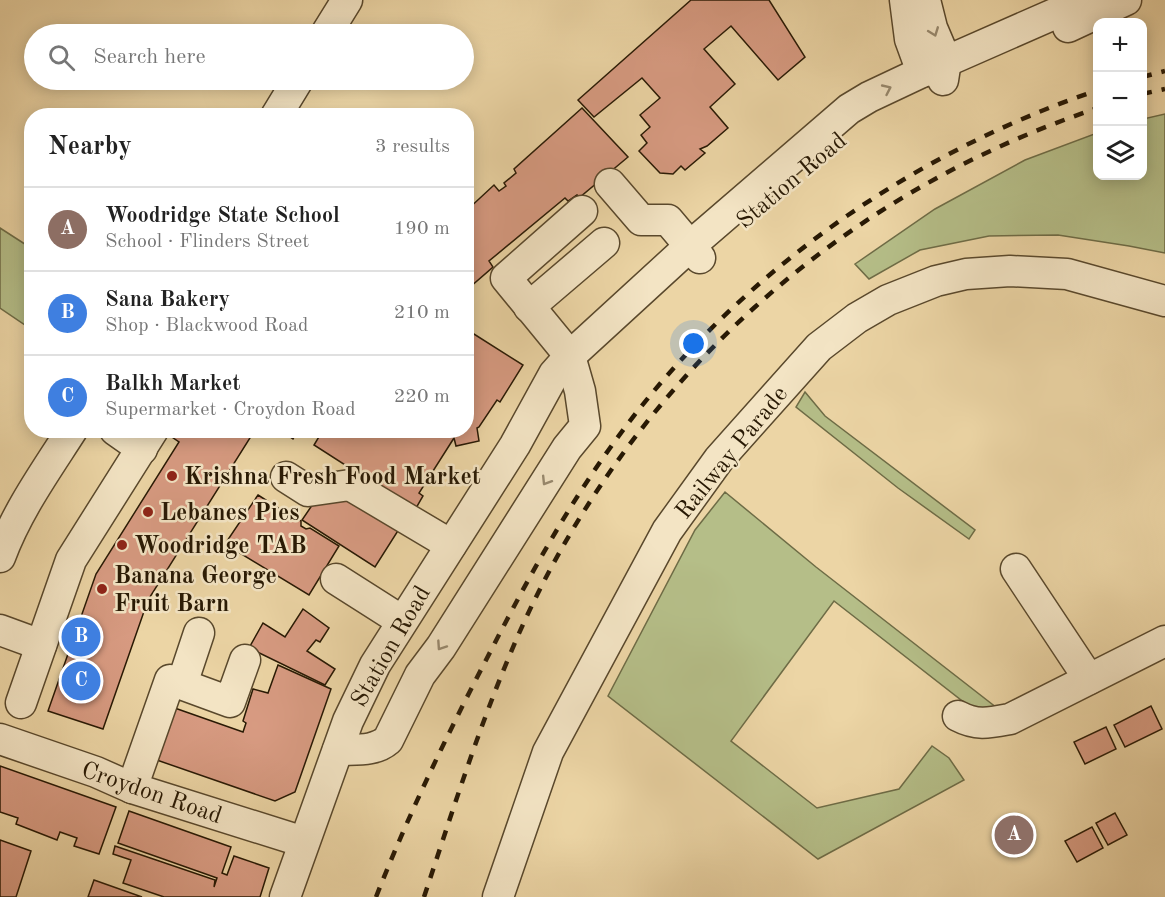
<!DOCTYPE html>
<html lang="en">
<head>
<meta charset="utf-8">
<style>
  body { margin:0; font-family:"Old Standard TT",serif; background:#f6f6f6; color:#222 }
  .controls { position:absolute; right:18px; top:18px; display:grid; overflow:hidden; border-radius:12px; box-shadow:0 3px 15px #0003 }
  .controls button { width:54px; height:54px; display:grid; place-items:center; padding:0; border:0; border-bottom:2px solid #e0e0e0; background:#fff; color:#222; font:30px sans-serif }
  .you { position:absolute; left:694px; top:344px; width:21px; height:21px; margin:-15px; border:4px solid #fff; border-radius:50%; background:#1a73e8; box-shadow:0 0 0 9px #1a73e833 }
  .badge { display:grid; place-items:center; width:39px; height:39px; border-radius:50%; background:#8f2418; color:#fff; font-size:20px; font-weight:700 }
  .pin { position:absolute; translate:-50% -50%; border:3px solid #fff; box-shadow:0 2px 6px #0006 }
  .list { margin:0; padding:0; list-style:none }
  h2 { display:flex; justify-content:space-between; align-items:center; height:78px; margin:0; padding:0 24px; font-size:26px }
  h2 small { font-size:20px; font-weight:400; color:#767676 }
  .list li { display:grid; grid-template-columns:39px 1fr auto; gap:18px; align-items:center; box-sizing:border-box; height:84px; padding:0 24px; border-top:2px solid #e0e0e0 }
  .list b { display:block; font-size:22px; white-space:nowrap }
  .list p { margin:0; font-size:20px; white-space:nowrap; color:#767676 }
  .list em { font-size:20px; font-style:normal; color:#767676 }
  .icon { flex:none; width:33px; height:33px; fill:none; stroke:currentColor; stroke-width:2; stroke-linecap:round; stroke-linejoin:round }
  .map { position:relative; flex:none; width:1165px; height:897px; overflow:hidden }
  .search { position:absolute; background:#fff; box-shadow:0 3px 15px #0003; left:24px; top:24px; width:450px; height:66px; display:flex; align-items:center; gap:15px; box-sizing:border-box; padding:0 21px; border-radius:33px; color:#767676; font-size:22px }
  .panel { position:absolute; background:#fff; box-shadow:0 3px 15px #0003; left:24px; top:108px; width:450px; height:330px; border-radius:24px }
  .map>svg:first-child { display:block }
  .green { fill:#b5be88; stroke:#6e6c46; stroke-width:1.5 }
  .building { fill:#d89b82; stroke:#281904; stroke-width:1.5 }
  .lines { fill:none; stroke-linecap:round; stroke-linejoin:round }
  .minor-casing { stroke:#59482c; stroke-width:33 }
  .minor { stroke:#f3e4c4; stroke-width:30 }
  .rail { stroke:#281904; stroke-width:4.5; stroke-dasharray:10 10; stroke-linecap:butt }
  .oneway { stroke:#98896e }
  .poi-dot { fill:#8f2418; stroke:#f3e4c4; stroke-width:2 }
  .labels { text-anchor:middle; stroke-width:5; stroke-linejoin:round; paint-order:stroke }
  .street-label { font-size:24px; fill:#281904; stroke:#f3e4c4 }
  .poi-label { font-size:24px; font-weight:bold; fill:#281904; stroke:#f3e4c4; text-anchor:start }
</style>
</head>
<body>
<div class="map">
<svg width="1165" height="897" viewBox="0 0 1165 897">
  <rect width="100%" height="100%" fill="#ecd5a5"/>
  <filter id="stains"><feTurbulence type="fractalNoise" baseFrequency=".00333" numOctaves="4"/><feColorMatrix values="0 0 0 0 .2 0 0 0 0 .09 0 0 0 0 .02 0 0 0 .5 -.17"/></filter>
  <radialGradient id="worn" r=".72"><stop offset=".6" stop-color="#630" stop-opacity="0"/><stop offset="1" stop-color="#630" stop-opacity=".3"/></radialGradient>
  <g class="green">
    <path d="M1165,114V253L1129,246L1058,235L989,236L920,250L869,279L855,264L935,209L1025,160L1097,133L1098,176H1142L1143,119Z"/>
    <path d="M0,228L31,248V329L0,308Z"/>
    <path d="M805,392L825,416L975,530L969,539L898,488L796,407Z"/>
    <path d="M725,492L816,567L997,708L983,710L965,703L834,601L731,741L817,808L899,789L932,746L949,758L964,780L818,859L608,696L695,530Z"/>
  </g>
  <g class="building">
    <path d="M691,0H769L805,57L778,80L731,26L704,49L735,84L710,107L728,128L707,146L700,149L705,153L685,170L681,166L673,174L660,173L639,151L647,143L641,135L650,127L640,115L660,98L642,78L594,117L578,100Z"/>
    <path d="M582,108L628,157L580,197L577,195L568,201L565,198L489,261L493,267L470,287L466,284V211L494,185L499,191L506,186L504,183L516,173L514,169Z"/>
    <path d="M466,329L523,365L500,402L497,400L479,427L477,428L479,441L456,446L454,438L419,493L423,496L412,515L406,504L314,445L323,430H466Z"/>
    <path d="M167,430H255L148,600L103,729L48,711L96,574L179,442L166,433Z"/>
    <path d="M280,430H298L293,439Z"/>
    <path d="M348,492L401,526L375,567L302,520L317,498Z"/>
    <path d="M258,495L283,511V515L285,517L290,515L301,521V526L306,529L310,528L339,546L309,595L225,544Z"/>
    <path d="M303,609L329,628L320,642L316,640L307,651L335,669L325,685L249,648L263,623L285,637Z"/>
    <path d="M278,665L331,689L295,792L275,801L151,758L169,706L243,732L246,723L243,721L253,689L268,693Z"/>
    <path d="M1151,706L1162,729L1125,747L1114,725Z"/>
    <path d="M1106,727L1116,749L1085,764L1074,742Z"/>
    <path d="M0,766L116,807L99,854L74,846L77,838L60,832L57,840L16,824L18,818L0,812Z"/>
    <path d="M129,811L231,847L222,873L227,875L234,856L269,868L260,897H164L123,883L131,860L113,854L115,846L215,880L214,887L217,878L118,843Z"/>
    <path d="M1115,813L1127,835L1108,845L1096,823Z"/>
    <path d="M1092,827L1103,848L1077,862L1065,841Z"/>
    <path d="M0,840L31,851L16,897H0Z"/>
    <path d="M94,880L142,897H88Z"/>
  </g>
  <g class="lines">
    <g class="minor-casing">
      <g id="minor">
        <path d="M905,0L910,39L922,72"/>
        <path d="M925,0L932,28L946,61L943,80"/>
        <path d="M1068,27L1126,0"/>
        <path d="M326,34L347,0"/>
        <path d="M276,116L298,80"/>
        <path d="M610,184L641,220H668L700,258"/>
        <path d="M529,307L604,243"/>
        <path d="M115,430L142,449"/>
        <path d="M286,477L308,491L350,485L451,545"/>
        <path d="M0,557C17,511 45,472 72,430"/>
        <path d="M1016,569L1089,679"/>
        <path d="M336,579L402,621"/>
        <path d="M0,630L41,645"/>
        <path d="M182,684L199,633"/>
        <path d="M21,703L71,560L153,430"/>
        <path d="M958,716C977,726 989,723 1010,719L1165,641"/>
        <path d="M0,739L96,772L132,788L304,842"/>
        <path d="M338,750C356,749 374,752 388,740L420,675L441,647L567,448L585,426L580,391L570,356L506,278L582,211"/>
        <path d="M132,788L170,680L230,702L245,660"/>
        <path d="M285,897L348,721L375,665L515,445L554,374L570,356L690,246L849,109L869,97L922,72L1086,0"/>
        <path d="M498,897L548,752L667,531L719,459L819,347L857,318L888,300L936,281L966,274L1010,271L1067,274L1165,301"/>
      </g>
    </g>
    <use href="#minor" class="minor"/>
    <g class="rail">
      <path d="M1142,77L1165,71"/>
      <path d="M1142,94L1165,89"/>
      <path d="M376,897C408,816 445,739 485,662C523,588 562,515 610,448C728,281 905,155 1098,90"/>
      <path d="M424,897C455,804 484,710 525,620C638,376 842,193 1098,108"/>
    </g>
  </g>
  <defs><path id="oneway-chevron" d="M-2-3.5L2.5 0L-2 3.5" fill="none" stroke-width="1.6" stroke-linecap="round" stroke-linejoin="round" transform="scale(1.5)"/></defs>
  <g class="oneway">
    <use href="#oneway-chevron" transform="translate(934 32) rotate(69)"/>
    <use href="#oneway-chevron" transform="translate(887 89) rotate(-25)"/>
    <use href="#oneway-chevron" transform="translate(546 481) rotate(122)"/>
    <use href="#oneway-chevron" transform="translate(441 646) rotate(124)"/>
  </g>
  <g class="poi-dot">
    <circle cx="172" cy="476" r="6"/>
    <circle cx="148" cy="512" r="6"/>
    <circle cx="122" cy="545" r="6"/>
    <circle cx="102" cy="589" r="6"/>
  </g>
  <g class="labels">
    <g class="street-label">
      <text transform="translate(791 180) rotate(-40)" y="8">Station Road</text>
      <text transform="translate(731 452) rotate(-51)" y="8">Railway Parade</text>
      <text transform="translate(390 646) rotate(-60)" y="8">Station Road</text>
      <text transform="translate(152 792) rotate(19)" y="8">Croydon Road</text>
    </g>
    <g class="poi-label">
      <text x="184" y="484">Krishna Fresh Food Market</text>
      <text x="160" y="520">Lebanes Pies</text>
      <text x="134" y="553">Woodridge TAB</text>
      <text x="114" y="583">Banana George<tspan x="114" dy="28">Fruit Barn</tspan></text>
    </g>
  </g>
  <rect width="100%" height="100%" filter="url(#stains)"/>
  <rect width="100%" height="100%" fill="url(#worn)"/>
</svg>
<div class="controls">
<button>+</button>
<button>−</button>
<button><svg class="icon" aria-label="layers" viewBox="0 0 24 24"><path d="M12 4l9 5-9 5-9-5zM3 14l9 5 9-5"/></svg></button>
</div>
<div class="you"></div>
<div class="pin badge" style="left:1014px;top:835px;background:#8d6e63">A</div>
<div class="pin badge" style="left:81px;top:637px;background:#3f7fe0">B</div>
<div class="pin badge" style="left:81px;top:681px;background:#3f7fe0">C</div>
<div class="search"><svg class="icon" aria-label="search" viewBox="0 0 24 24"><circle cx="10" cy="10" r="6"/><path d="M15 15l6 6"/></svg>Search here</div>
<section class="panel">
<h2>Nearby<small>3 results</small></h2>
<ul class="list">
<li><span class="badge" style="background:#8d6e63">A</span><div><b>Woodridge State School</b><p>School · Flinders Street</p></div><em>190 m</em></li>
<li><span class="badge" style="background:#3f7fe0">B</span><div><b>Sana Bakery</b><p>Shop · Blackwood Road</p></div><em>210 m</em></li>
<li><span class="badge" style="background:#3f7fe0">C</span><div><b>Balkh Market</b><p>Supermarket · Croydon Road</p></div><em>220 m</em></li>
</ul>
</section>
</div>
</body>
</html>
